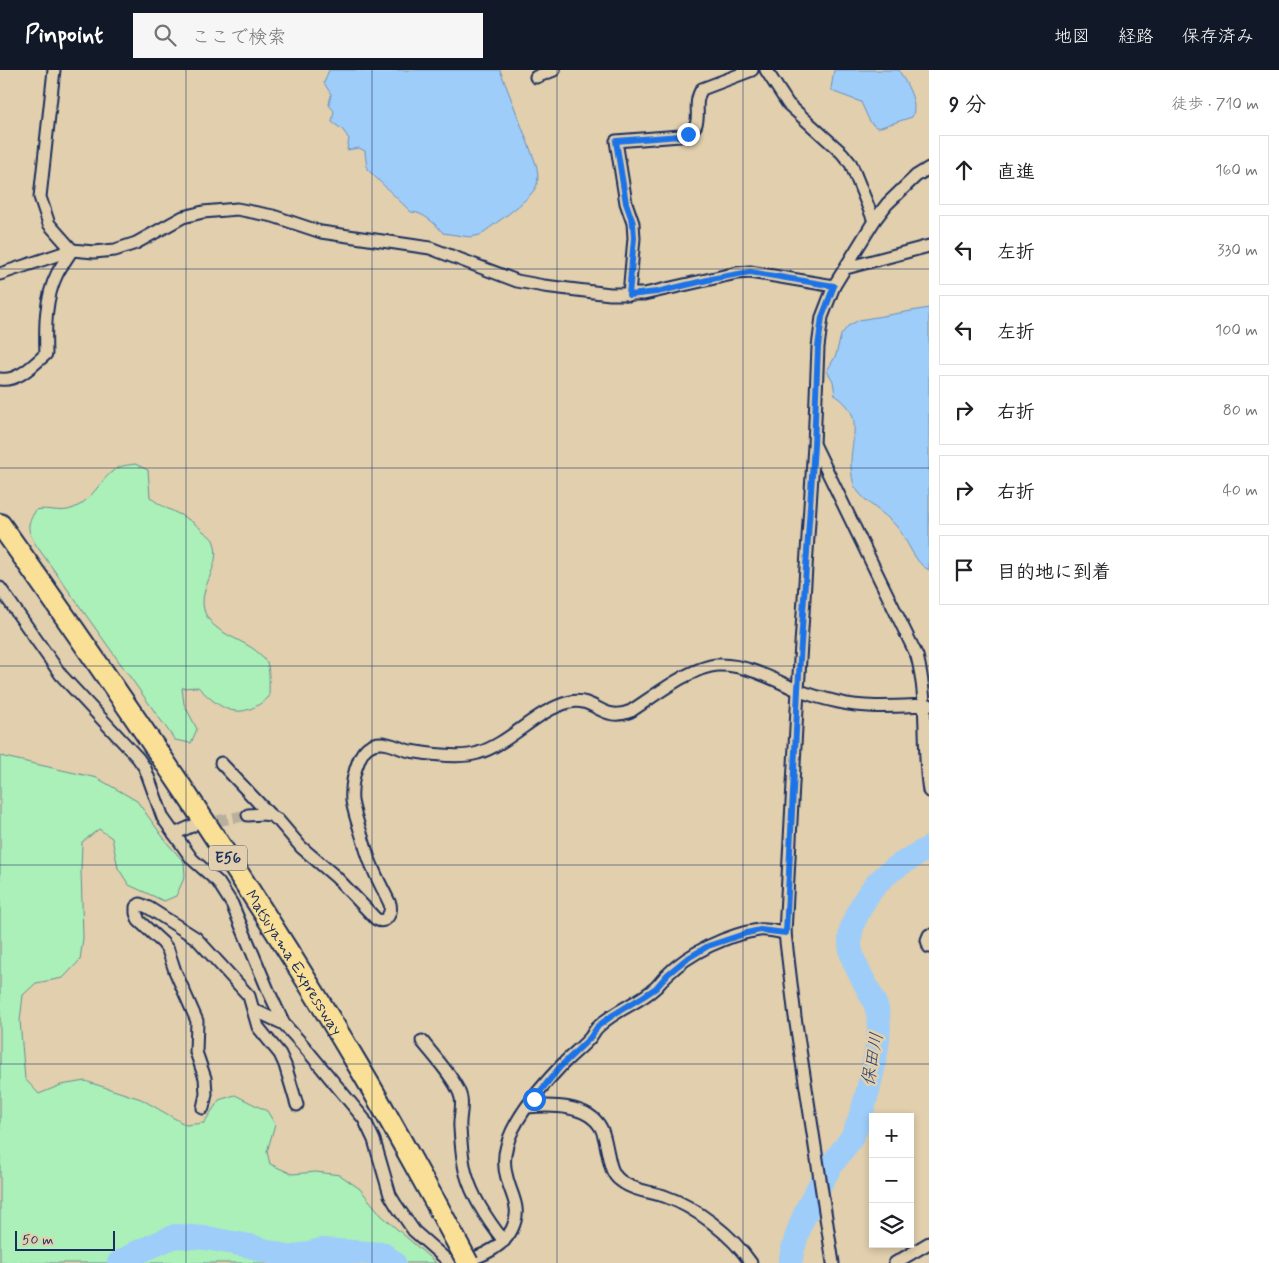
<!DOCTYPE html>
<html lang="ja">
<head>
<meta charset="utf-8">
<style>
  body { margin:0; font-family:Mynerve,"Klee One",sans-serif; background:#f6f6f6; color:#202124 }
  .controls { position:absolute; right:15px; bottom:15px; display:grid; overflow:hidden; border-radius:0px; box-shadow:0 2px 8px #0003 }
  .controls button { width:45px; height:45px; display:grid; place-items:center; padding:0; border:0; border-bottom:1px solid #e0e0e0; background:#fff; color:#202124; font:25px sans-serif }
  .scale { position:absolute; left:15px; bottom:12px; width:100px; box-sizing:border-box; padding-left:5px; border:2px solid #1b2f5e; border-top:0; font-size:14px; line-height:18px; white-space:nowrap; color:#1b2f5e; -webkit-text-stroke:4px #e1cfad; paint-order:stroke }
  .stop { position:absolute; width:15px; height:15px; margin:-11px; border:4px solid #1a73e8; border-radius:50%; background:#fff }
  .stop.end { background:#1a73e8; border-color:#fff; box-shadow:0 1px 5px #0008 }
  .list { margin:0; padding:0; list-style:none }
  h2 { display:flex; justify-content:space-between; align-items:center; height:65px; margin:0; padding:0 20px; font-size:21px }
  h2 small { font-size:16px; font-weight:400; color:#757577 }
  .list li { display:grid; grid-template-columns:32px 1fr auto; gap:15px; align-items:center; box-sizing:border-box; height:70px; margin:0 10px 10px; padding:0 10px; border:1px solid #e0e0e0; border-radius:0px }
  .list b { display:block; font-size:19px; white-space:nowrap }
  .list em { font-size:16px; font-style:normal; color:#757577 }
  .icon { flex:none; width:28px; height:28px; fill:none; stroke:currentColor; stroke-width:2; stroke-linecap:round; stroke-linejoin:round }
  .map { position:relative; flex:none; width:929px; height:1193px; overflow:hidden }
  header { display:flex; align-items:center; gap:30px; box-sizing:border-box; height:70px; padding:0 25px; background:#111827; color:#fff }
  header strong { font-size:24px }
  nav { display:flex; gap:28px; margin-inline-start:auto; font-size:18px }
  .search { width:350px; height:45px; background:#f6f6f6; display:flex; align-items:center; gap:12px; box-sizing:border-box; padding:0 18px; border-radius:0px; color:#757577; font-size:19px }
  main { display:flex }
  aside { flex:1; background:#fff }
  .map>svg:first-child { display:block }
  .green { fill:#abefb9; stroke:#638f8c }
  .water { fill:#9ecdf9; stroke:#6a8ebb }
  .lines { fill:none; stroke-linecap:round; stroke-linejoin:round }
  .river { stroke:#9ecdf9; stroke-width:24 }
  .minor-tunnel { stroke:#b9af9d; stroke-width:11; stroke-dasharray:11 5.5; stroke-linecap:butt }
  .minor-casing { stroke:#1b2f5e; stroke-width:15 }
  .motorway-casing { stroke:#1b2f5e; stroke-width:24 }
  .minor { stroke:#e1cfad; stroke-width:11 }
  .motorway { stroke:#fadf96; stroke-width:20 }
  .motorway-bridge-casing { stroke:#1b2f5e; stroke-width:24; stroke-linecap:butt }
  .motorway-bridge { stroke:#fadf96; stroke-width:20 }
  .route { stroke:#1a73e8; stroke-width:6 }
  .grid { fill:none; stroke:#1b2f5e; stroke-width:1; stroke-opacity:0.55 }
  .labels { text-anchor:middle; stroke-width:5; stroke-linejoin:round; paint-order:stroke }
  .shield { fill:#e1cfad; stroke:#565f76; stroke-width:1 }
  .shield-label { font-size:15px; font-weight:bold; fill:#1b2f5e }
  .street-label { font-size:16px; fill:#1b2f5e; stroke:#e1cfad }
  .water-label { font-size:18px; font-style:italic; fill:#283f6e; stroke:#e1cfad }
</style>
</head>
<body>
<header>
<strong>Pinpoint</strong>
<div class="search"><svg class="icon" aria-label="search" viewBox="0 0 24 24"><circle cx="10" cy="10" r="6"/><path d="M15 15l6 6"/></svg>ここで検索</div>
<nav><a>地図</a><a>経路</a><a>保存済み</a></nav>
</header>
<main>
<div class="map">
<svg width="929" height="1193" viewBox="0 0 929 1193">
  <rect width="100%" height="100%" fill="#e1cfad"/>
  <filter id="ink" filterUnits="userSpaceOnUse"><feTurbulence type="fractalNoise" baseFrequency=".02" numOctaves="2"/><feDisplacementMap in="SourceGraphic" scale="10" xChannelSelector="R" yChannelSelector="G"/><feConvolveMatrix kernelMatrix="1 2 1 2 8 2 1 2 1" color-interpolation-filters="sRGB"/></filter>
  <g filter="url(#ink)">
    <g class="green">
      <path d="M135,394L148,400L150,427C161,437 174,441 186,448C193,452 199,457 204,462C207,464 211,467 213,470C225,497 192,521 207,547C220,569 254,570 267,593C270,599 269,619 269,627C240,652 222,641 198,617L182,618L184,634L197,659L191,673L175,670L36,475C27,459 26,456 36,440C49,437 61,444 74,438C94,430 103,403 120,397C124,395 131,395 135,394Z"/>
      <path d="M0,686L97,708L137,731L168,774L184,792L185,806L176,826L164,831L129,815L118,798L112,768L99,759L82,772L81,800L83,868L80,890L63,908L36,913L23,925L20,951L25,1009L39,1024L61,1015L85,1011L141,1029L186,1055L204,1053L219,1030L235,1025L267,1041L275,1054L267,1082L270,1094L292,1104L316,1102L340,1105L360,1119L382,1146L436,1193H0Z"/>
    </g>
    <g class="water">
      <path d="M329,0H500L536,94C538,102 539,110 536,117C528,132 494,154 480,165L470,167L443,163C436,154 423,142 411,142L367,99L365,81L359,78L347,80L349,69L343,60L332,52L334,41L329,35L331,24L324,13Z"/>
      <path d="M834,0H899C906,14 919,32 912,47L878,58L873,55L869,50L861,32L834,22L831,19Z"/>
      <path d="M929,238V500C914,493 908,470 897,457C885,442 865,434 855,417C852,411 852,404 851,398C850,367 866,346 835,325L833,311L827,301L836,285L841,265L848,256L859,250Z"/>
    </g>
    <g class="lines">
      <g class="river">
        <path d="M119,1193L138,1182L175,1166L206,1168L250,1176L290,1188L322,1180L383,1184L394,1193"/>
        <path d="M790,1193C797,1155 811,1128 831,1096C838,1085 847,1076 853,1065C864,1043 873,1001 877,977C879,964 880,951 877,939C867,909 841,887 853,854C869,812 891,798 929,778"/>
      </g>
      <path class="minor-tunnel" d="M201,754L248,745"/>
      <g class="minor-casing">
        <g id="minor">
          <path d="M54,0L40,127L49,154L72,180"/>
          <path d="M766,0L788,34L842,83L851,94L874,151"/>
          <path d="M536,7L554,0"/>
          <path d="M846,198L929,176"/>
          <path d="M0,204L72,180L94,182L115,180L136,173L183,147L203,142L237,139L273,146L321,162L430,178L517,211L544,216L610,224H644L737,203L750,202L834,216"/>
          <path d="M629,225L634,168L633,153L626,133L616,71L680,66C710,57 689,38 702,19L752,0"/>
          <path d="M0,309C18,312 33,295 46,284C45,257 45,228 57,204C61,196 67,188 72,180"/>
          <path d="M815,376L917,586C929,632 922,676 929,721"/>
          <path d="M0,518L61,605L138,688L145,698L163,748L192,789L218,812L232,834L268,920L284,954L302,974L364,1049L374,1070L390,1125L396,1135L414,1161L448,1191C471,1193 502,1180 512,1159C522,1138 512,1128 507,1108C504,1098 504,1085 507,1075C514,1048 541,1017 560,997C569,987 581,978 590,968C593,964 595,959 599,956C615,940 639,933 655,918C660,914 663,908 668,904C679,893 695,883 709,876C724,869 743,862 759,860C768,859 777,862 785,863"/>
          <path d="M221,693L270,745"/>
          <path d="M248,745L263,744L270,745L278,750L301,777L336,807L376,849C386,855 392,843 390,834C384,821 377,809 372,796C367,785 364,772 360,760C357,751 354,741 352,731C351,718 354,702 359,690C363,680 369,673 381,673C391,673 400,679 410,681C428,684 460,689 478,683C511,673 536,640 570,632C596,627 602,653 631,641C653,627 692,596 718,595C746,594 773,609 797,620C810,625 825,629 838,632C867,639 899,636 929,635"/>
          <path d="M174,764L192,756"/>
          <path d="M929,865L927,870L929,877"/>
          <path d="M254,940L284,954"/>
          <path d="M422,971C433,985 458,1012 461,1028C463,1038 459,1048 460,1058C461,1074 462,1090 466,1104C473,1129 488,1151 504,1171"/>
          <path d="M527,1037C551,1035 588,1034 601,1058C605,1066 606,1076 608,1084C610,1094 612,1105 621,1111C632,1120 651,1122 664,1126C696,1137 732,1165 751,1193"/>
          <path d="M203,1038L206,1024L205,1008L196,982L197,951L175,901L168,880L163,873L139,851L136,843V837L140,834L149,838L196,868L249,926L258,957L280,984L285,995L297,1035"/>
          <path d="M833,1193L795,947L785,863L798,620L814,375L818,277L822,247L834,216L874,151L887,134L916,106L929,98"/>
          <path d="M895,1193L929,1173"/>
        </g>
      </g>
      <g class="motorway-casing">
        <g id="motorway">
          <path id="s1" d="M0,454C125,631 248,810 359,997C386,1042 411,1089 437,1135"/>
        </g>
      </g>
      <use href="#minor" class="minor"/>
      <use href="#motorway" class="motorway"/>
      <g class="motorway-bridge-casing">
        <path id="motorway-bridge" d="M437,1135L468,1193"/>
      </g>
      <use href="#motorway-bridge" class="motorway-bridge"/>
    </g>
  </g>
  <g class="lines" filter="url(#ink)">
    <path class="route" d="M534,1029L560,997L590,968L598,956L613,945L644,926L656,918L668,904L685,890L708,876L747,863L760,860L786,863L798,620L814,375L818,277L822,247L834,216L750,202L716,208L657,222L629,225L634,168L633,153L626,133L616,71L680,66L688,64"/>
  </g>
  <path class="grid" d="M186,0V1193M372,0V1193M557,0V1193M743,0V1193M0,199H929M0,398H929M0,596H929M0,795H929M0,994H929"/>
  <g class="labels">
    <rect class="shield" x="209" y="775.5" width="38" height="25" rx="4"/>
    <g class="shield-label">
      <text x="228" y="793">E56</text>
    </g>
    <g class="street-label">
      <text dy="6" stroke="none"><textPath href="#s1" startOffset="528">Matsuyama Expressway</textPath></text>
    </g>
    <g class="water-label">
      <text transform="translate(872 989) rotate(-80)" y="6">保田川</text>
    </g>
  </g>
</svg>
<div class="controls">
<button>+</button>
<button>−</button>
<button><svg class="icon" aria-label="layers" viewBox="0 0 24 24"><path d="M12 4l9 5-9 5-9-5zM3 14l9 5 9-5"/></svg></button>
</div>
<div class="scale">50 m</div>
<div class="stop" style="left:534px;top:1029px"></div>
<div class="stop end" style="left:688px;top:64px"></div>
</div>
<aside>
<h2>9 分<small>徒歩 · 710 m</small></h2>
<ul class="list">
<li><svg class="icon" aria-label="ahead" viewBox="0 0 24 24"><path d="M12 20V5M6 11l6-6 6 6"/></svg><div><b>直進</b></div><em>160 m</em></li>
<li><svg class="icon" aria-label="left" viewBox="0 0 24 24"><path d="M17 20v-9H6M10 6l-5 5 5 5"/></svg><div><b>左折</b></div><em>330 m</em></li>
<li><svg class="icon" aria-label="left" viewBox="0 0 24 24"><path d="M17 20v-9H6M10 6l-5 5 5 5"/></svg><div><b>左折</b></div><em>100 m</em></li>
<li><svg class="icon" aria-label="right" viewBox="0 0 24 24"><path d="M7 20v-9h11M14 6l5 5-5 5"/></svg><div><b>右折</b></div><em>80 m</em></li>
<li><svg class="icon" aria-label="right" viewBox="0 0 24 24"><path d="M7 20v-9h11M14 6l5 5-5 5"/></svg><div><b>右折</b></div><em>40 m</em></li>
<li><svg class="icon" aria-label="arrive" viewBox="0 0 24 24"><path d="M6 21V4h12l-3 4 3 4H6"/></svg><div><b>目的地に到着</b></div></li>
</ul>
</aside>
</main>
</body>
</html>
